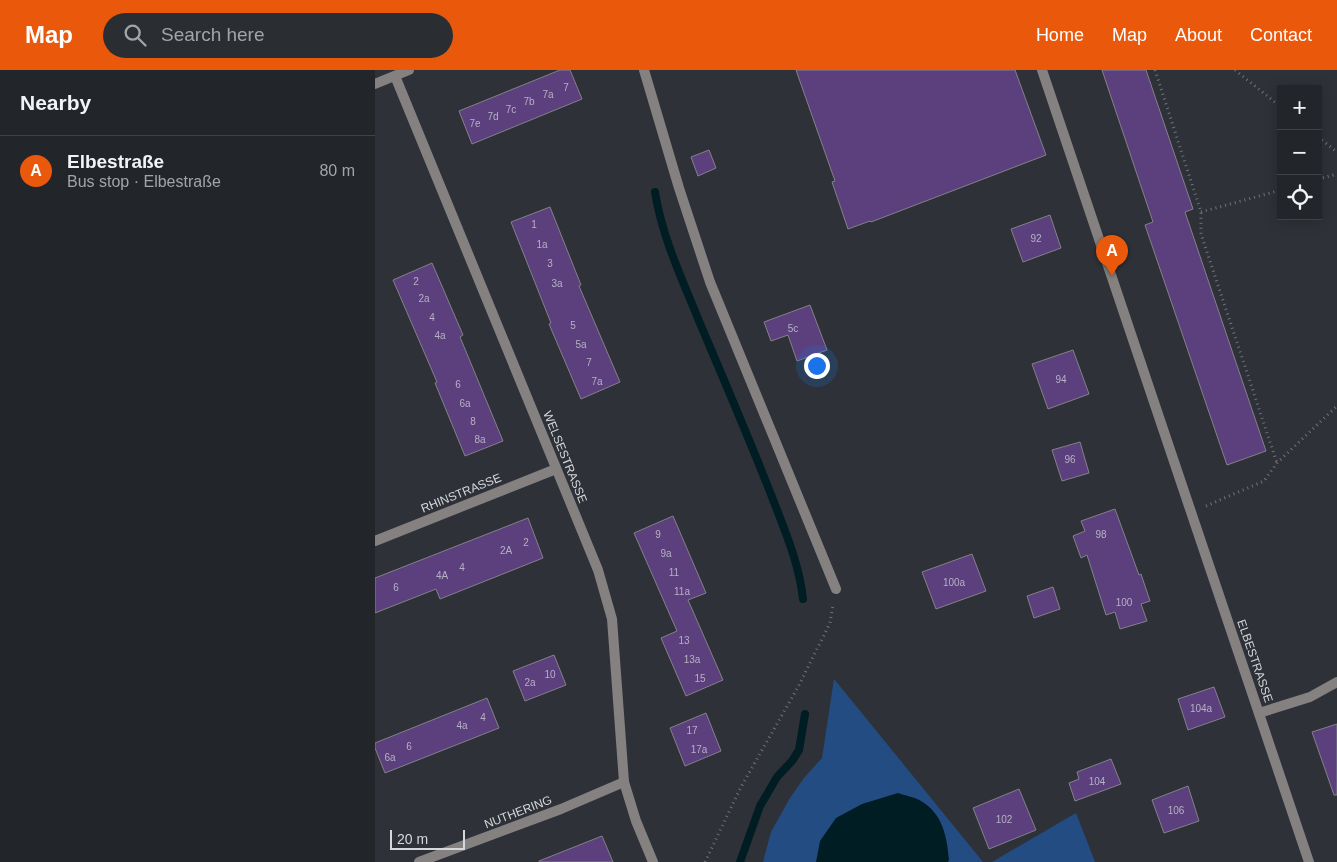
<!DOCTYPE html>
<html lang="en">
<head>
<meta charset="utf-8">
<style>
  body { margin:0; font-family:Arial,sans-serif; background:#2a2e32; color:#f1f3f6 }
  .controls { position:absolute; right:15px; top:15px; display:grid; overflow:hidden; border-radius:0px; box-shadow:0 2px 12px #0003 }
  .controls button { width:45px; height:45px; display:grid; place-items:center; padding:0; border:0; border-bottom:1px solid #3f4347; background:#22262a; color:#f1f3f6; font:25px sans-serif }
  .scale { position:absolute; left:15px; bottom:12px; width:75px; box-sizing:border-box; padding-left:5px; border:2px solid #d4d7db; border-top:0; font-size:14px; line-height:18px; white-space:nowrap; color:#d4d7db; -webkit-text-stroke:4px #2e3238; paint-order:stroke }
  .you { position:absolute; left:441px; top:295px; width:18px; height:18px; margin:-12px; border:4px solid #fff; border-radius:50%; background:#1a73e8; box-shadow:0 0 0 8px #1a73e833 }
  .badge { display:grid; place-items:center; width:32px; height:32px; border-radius:50%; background:#ea580c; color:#fff; font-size:16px; font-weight:700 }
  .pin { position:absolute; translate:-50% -41px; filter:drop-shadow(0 1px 2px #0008) }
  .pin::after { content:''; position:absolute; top:26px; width:18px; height:15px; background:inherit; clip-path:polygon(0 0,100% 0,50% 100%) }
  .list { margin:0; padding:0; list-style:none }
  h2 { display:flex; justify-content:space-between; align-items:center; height:65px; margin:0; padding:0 20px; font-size:21px }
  h2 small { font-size:16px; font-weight:400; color:#a2a5a8 }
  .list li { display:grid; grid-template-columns:32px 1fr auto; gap:15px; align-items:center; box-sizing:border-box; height:70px; padding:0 20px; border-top:1px solid #3f4347 }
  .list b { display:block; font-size:19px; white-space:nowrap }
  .list p { margin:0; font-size:16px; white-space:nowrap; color:#a2a5a8 }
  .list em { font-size:16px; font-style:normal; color:#a2a5a8 }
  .icon { flex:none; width:28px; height:28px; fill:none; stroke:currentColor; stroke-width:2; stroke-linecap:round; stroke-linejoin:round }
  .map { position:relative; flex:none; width:962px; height:792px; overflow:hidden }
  header { display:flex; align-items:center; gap:30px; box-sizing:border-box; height:70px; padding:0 25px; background:#ea580c; color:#fff }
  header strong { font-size:24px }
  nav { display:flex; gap:28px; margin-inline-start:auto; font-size:18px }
  .search { width:350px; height:45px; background:#2a2e32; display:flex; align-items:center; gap:12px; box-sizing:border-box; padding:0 18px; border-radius:28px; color:#a2a5a8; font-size:19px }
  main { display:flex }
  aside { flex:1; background:#22262a }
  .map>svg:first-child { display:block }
  .green { fill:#234d82 }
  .water { fill:#001d24 }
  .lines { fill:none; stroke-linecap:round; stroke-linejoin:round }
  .stream { stroke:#001d24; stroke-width:8 }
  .building { fill:#5b407d; stroke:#838188 }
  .path { stroke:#707479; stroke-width:3; stroke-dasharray:1 4; stroke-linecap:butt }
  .service { stroke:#858180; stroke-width:10 }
  .minor { stroke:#858180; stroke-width:10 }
  .tertiary { stroke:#858180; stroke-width:10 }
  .labels { text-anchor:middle; stroke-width:5; stroke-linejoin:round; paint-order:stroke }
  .number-label { font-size:10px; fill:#b6b1c4 }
  .street-label { font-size:12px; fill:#d4d7db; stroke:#2e3238 }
</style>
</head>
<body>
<header>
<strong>Map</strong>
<div class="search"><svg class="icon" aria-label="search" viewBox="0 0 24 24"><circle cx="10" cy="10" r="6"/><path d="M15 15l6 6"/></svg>Search here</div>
<nav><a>Home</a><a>Map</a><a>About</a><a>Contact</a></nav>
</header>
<main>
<aside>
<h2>Nearby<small></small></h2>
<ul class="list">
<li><span class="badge">A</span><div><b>Elbestraße</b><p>Bus stop · Elbestraße</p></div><em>80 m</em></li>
</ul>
</aside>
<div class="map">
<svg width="962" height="792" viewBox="0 0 962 792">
  <rect width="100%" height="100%" fill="#2e3238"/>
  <g class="green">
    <path d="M459,609L608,792H388L396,762L415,728L429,708L447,688Z"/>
    <path d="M701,743L720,792H617Z"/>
  </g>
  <path class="water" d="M523,723C531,726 540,727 546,731C568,744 572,767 574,790L573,792H441L445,771L461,748L487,734Z"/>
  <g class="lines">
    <g class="stream">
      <path d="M280,122C287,167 307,209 324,251C349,310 374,368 397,427C410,461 424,493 428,529"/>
      <path d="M365,792L385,736L402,707L417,691L424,680L430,644"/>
    </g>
  </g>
  <g class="building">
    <path d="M185,0H195L207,29L97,74L84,41Z"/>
    <path d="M421,0H640L671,85L496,152L495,151L473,159L457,112L460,111Z"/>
    <path d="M727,0H771L818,139L810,142L891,381L852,395L770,155L778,152Z"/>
    <path d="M334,80L341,98L323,106L316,87Z"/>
    <path d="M175,137L206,215L204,216L245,312L206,329L174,254L176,253L136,152Z"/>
    <path d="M675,145L686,178L648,192L636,159Z"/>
    <path d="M57,193L88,265L85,267L128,371L90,386L60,313L62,312L18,210Z"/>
    <path d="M435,235L452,280L422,291L413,265L396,271L389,252Z"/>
    <path d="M698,280L714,324L673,339L657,294Z"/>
    <path d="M705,372L714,403L687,411L677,380Z"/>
    <path d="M740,439L764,505L766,504L775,531L766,534L772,551L745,559L740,542L731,545L712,485L706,488L698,466L710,461L706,451Z"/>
    <path d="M298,446L331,523L313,530L348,610L311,626L286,568L302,561L259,463Z"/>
    <path d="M153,448L168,488L65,529L61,519L0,543V508Z"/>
    <path d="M597,484L611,521L561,539L547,502Z"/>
    <path d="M678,517L685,539L659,548L652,526Z"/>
    <path d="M179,585L191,615L150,631L138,601Z"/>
    <path d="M839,617L850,647L813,660L803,629Z"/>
    <path d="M112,628L124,658L10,703L0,678V673Z"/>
    <path d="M331,643L346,681L310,696L295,658Z"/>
    <path d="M962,654V725H959L937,662Z"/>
    <path d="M736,689L746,714L700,731L694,713L704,709L702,702Z"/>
    <path d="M813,716L824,751L789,763L777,730Z"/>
    <path d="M644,719L661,760L614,779L598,738Z"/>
    <path d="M227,766L238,792H164V791Z"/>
  </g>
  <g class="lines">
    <g class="path">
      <path d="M780,0L826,142V164L902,393"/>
      <path d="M860,0L906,37"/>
      <path d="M943,67L962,82"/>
      <path d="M943,109L962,104"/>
      <path d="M826,142L906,120"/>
      <path d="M831,436L889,411L902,393L962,336"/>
      <path d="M330,792L366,717L423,617L455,553L458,535"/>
    </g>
    <path class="service" d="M269,0L304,118L335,212L461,519"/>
    <g class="minor">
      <path d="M20,6L223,500L237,549L249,712L261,751L278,792"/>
      <path d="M0,14L34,0"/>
      <path d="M0,471L181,399"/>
      <path d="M884,643L935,627L962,612"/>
      <path d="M44,792L186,739L249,712"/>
    </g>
    <path class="tertiary" d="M667,0L934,792"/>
  </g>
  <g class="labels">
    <g class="number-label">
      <text x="191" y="21">7</text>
      <text x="173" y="28">7a</text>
      <text x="154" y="35">7b</text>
      <text x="136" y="43">7c</text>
      <text x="118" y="50">7d</text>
      <text x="100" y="57">7e</text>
      <text x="159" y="158">1</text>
      <text x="661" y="172">92</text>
      <text x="167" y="178">1a</text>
      <text x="175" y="197">3</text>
      <text x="41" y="215">2</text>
      <text x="182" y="217">3a</text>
      <text x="49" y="232">2a</text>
      <text x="57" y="251">4</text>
      <text x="198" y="259">5</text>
      <text x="418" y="262">5c</text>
      <text x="65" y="269">4a</text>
      <text x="206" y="278">5a</text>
      <text x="214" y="296">7</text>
      <text x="686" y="313">94</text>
      <text x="222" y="315">7a</text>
      <text x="83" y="318">6</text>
      <text x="90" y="337">6a</text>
      <text x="98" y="355">8</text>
      <text x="105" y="373">8a</text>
      <text x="695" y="393">96</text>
      <text x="283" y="468">9</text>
      <text x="726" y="468">98</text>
      <text x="151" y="476">2</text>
      <text x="131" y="484">2A</text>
      <text x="291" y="487">9a</text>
      <text x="87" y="501">4</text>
      <text x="299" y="506">11</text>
      <text x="67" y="509">4A</text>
      <text x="579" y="516">100a</text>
      <text x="21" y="521">6</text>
      <text x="307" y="525">11a</text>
      <text x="749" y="536">100</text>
      <text x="309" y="574">13</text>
      <text x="317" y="593">13a</text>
      <text x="175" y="608">10</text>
      <text x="325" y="612">15</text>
      <text x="155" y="616">2a</text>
      <text x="826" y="642">104a</text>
      <text x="108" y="651">4</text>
      <text x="87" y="659">4a</text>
      <text x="317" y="664">17</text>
      <text x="34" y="680">6</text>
      <text x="324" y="683">17a</text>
      <text x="15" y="691">6a</text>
      <text x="722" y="715">104</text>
      <text x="801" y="744">106</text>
      <text x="629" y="753">102</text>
    </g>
    <g class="street-label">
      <text transform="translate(190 387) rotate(68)" y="4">WELSESTRASSE</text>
      <text transform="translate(86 423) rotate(-22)" y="4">RHINSTRASSE</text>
      <text transform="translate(880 591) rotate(71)" y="4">ELBESTRASSE</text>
      <text transform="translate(143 742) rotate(-21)" y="4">NUTHERING</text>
    </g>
  </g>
</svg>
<div class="controls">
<button>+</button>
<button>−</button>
<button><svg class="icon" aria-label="locate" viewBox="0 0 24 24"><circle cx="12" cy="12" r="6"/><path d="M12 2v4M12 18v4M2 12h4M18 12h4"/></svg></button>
</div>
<div class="scale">20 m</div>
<div class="you"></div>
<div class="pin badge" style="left:737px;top:206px">A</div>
</div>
</main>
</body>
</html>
